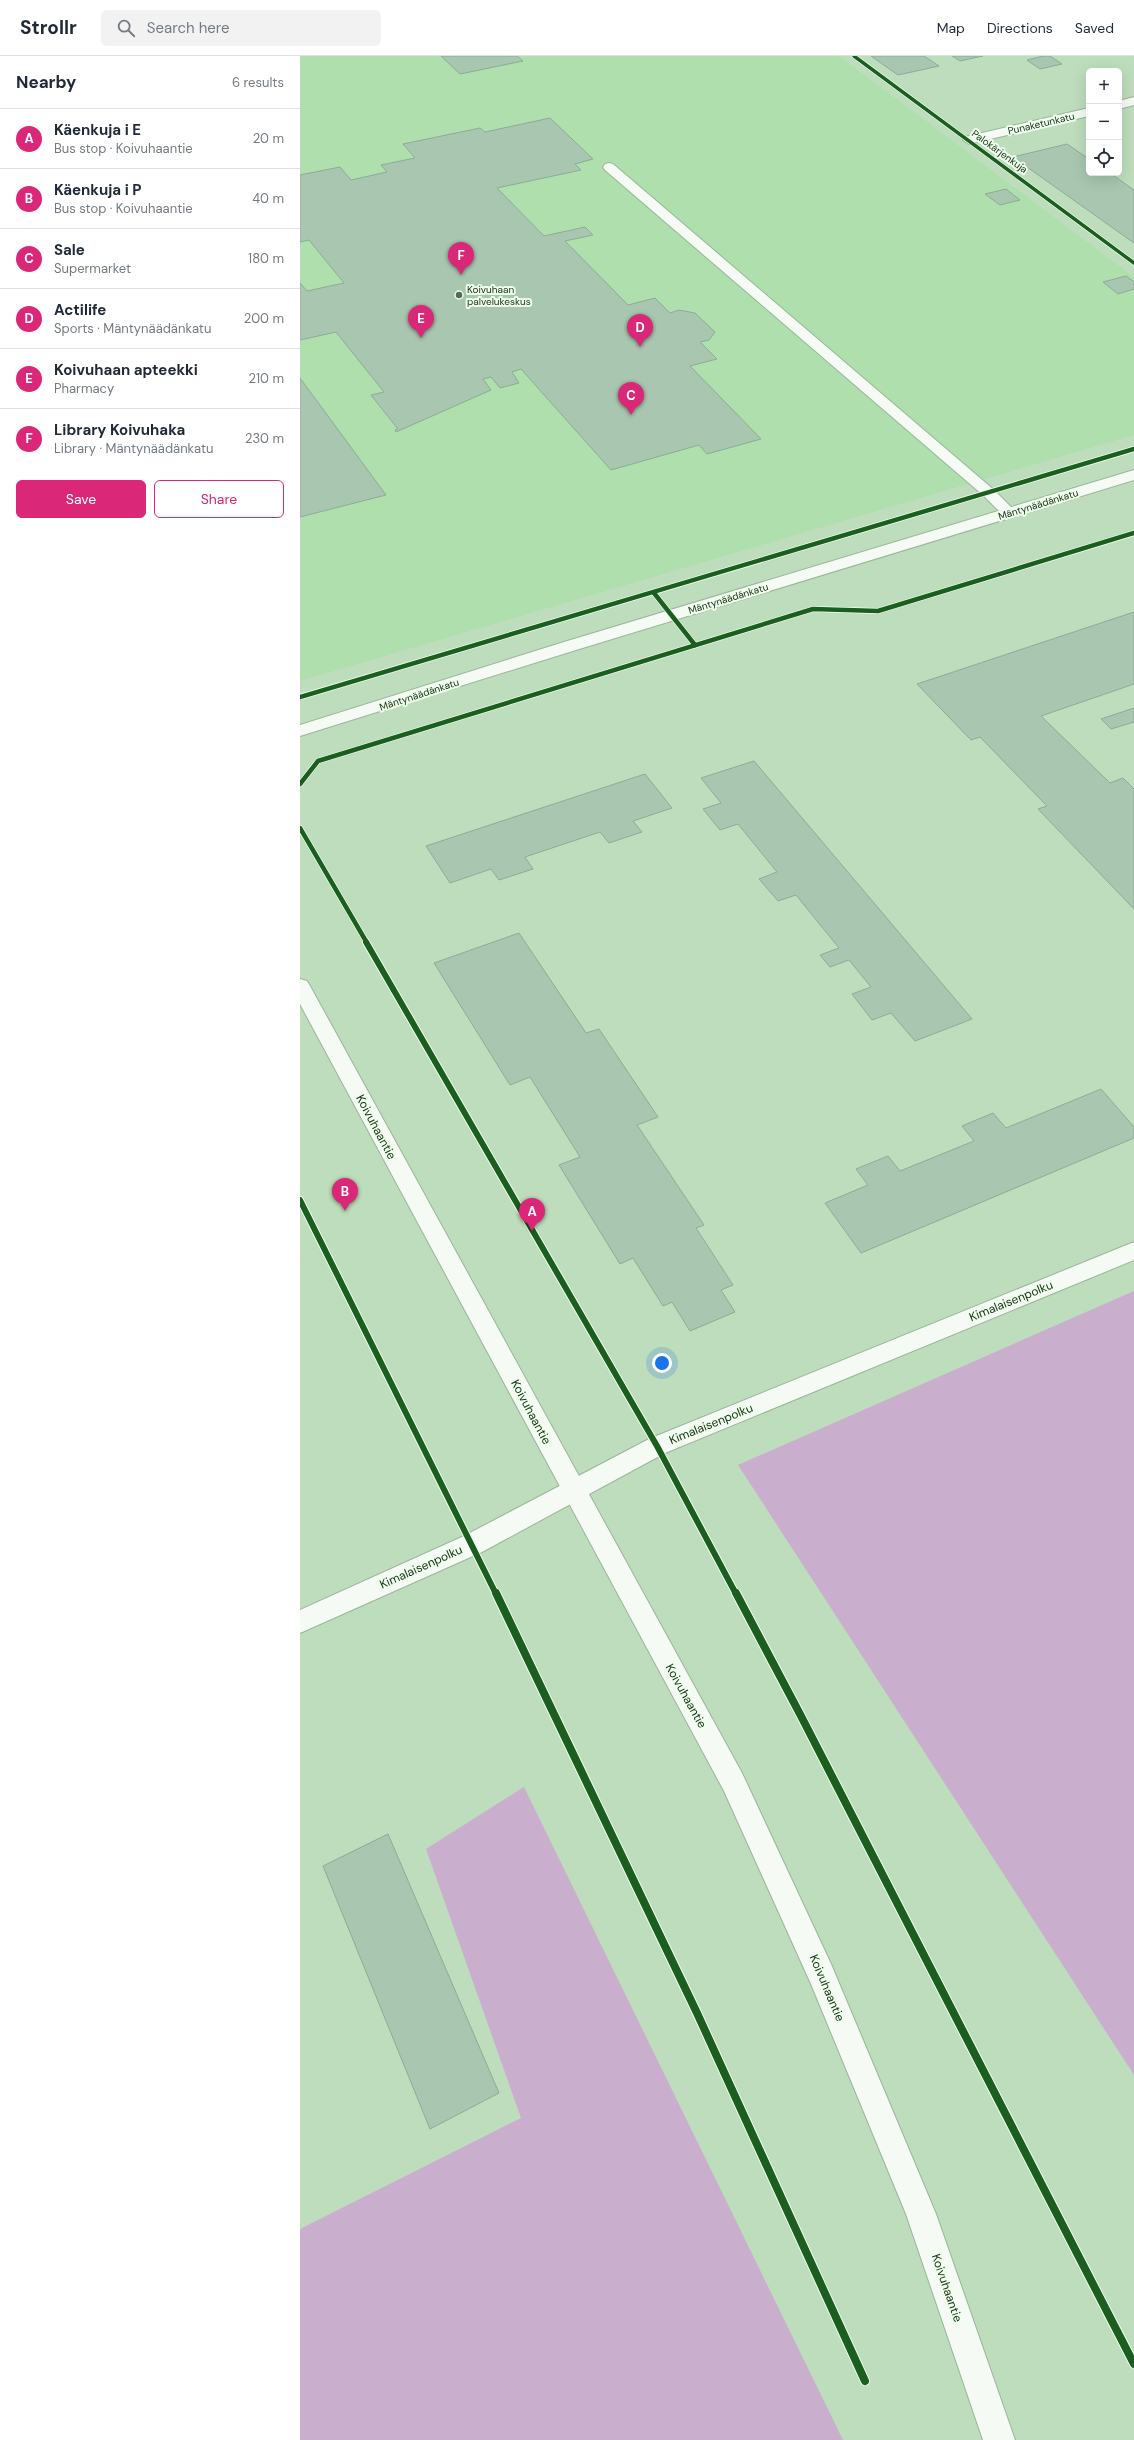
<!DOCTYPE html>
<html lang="en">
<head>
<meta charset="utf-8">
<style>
  body { margin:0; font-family:"DM Sans",sans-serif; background:#f2f2f3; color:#1f2937 }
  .controls { position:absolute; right:12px; top:12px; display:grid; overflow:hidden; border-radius:6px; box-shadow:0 4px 16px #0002 }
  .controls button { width:36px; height:36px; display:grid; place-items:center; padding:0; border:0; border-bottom:1px solid #e0e1e3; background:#fff; color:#1f2937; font:20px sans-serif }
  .you { position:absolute; left:362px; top:1307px; width:14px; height:14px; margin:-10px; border:3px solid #fff; border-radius:50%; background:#1a73e8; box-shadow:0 0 0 6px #1a73e833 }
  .badge { display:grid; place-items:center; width:26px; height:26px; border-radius:50%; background:#db2777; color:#fff; font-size:13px; font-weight:700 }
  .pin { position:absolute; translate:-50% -33px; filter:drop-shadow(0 1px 2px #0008) }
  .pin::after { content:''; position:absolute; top:21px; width:14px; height:12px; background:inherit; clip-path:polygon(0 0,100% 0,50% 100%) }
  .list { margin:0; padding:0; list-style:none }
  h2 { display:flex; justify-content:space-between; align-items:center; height:52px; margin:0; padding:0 16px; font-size:17px }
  h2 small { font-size:13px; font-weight:400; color:#747a83 }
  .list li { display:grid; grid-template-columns:26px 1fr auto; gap:12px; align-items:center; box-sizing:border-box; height:60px; padding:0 16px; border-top:1px solid #e0e1e3 }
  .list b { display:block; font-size:15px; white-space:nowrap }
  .list p { margin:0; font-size:13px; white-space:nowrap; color:#747a83 }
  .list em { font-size:13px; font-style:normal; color:#747a83 }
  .actions { display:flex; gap:8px; padding:12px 16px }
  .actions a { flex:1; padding:9px 0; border:1px solid #db2777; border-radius:6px; text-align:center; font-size:14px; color:#db2777 }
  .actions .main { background:#db2777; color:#fff }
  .icon { flex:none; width:22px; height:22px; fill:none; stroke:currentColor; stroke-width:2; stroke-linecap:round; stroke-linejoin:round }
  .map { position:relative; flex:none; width:834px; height:2384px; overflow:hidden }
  header { display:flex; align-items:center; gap:24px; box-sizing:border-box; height:56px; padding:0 20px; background:#fff; border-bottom:1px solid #e0e1e3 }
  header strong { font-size:19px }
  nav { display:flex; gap:22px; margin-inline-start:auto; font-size:14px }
  .search { width:280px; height:36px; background:#f2f2f3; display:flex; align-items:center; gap:10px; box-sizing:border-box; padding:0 14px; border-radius:6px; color:#747a83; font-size:15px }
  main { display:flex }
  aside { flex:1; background:#fff }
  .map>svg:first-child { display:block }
  .built { fill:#aedfac }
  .forest { fill:#c9afcd }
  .building { fill:#a8c6b0; stroke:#8dab96 }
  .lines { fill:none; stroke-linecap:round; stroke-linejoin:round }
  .service-casing { stroke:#9bb49b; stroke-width:2 }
  .minor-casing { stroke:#9bb49b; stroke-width:2 }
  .tertiary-casing { stroke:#9bb49b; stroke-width:2 }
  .path-far1 { stroke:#cbd4ca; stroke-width:1.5; stroke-dasharray:0.5 2; stroke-linecap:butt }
  .path { stroke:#cbd4ca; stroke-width:2.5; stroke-dasharray:1 3; stroke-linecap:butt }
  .service { fill:#f5faf5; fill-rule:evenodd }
  .minor { fill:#f5faf5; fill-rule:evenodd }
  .tertiary { fill:#f5faf5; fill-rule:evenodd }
  .cycleway-far3-casing { stroke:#eeffec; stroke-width:5 }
  .cycleway-far2-casing { stroke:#eeffec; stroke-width:6 }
  .cycleway-far1-casing { stroke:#eeffec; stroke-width:8 }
  .cycleway-casing { stroke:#eeffec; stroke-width:10 }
  .cycleway-far3 { stroke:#1b5e20; stroke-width:3.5 }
  .cycleway-far2 { stroke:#1b5e20; stroke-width:4.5 }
  .cycleway-far1 { stroke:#1b5e20; stroke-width:6 }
  .cycleway { stroke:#1b5e20; stroke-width:8 }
  .poi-dot { fill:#526d52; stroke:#eeffec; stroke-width:1.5 }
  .labels { text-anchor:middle; stroke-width:4; stroke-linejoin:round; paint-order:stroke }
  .far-street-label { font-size:10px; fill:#193019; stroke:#eeffec }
  .far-poi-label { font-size:10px; fill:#193019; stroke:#eeffec; text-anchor:start }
  .street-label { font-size:12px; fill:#193019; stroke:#eeffec }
</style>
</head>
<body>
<header>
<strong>Strollr</strong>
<div class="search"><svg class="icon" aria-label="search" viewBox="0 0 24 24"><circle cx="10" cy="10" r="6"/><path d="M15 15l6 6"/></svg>Search here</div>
<nav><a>Map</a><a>Directions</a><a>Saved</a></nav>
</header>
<main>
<aside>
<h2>Nearby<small>6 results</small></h2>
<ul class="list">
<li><span class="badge">A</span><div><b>Käenkuja i E</b><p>Bus stop · Koivuhaantie</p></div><em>20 m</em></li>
<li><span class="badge">B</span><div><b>Käenkuja i P</b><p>Bus stop · Koivuhaantie</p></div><em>40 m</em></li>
<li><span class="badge">C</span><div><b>Sale</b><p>Supermarket</p></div><em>180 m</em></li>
<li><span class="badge">D</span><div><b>Actilife</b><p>Sports · Mäntynäädänkatu</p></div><em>200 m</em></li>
<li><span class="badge">E</span><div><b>Koivuhaan apteekki</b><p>Pharmacy</p></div><em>210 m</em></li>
<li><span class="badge">F</span><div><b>Library Koivuhaka</b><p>Library · Mäntynäädänkatu</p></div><em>230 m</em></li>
</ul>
<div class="actions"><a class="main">Save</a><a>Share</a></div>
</aside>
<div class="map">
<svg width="834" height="2384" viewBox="0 0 834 2384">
  <rect width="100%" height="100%" fill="#bdddbc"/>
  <path class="built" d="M0,0H539L834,221V379L0,625Z"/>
  <g class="forest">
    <path d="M834,1235V2019L438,1409Z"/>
    <path d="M224,1731L543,2384H0V2173L221,2062L126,1793Z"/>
  </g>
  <g class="building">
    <path d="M141,0H217L223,5L160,18Z"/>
    <path d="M571,0H624L639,10L598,19Z"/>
    <path d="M652,0H683L660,5Z"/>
    <path d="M743,0H750L762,8L740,13L727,4Z"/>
    <path d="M250,62L293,103L275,108L281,114L197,132L244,180L285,171L293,179L265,185L328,249L355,242L370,257L379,254L395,257L415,276L409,284L400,286L417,303L390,310L461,383L407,398L399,389L311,414L221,313L212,316L219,327L200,332L191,321L183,323L191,334L96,376L95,374L98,373L71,339L84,336L36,276L0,284V227L7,235L44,227L9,184L0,186V119L40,111L51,124L87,116L81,109L115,102L103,88L180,72L185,76Z"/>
    <path d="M767,88L789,103V117H810L834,134V187L713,101Z"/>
    <path d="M706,133L720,144L700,149L685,138Z"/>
    <path d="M826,220L834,226V233L818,238L803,226Z"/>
    <path d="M0,322L86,439L0,461Z"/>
    <path d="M834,556V628L741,660L810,727L823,722L834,733V853L738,753L747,750L680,681L671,684L617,628Z"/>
    <path d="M834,652V666L811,673L801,663Z"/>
    <path d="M454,705L672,963L615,985L591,957L572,964L552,938L571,931L549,904L530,911L520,899L539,892L496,839L478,845L459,823L477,816L438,768L420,774L403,753L421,747L401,722Z"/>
    <path d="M345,718L372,752L333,765L342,776L309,787L300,776L225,801L233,813L199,824L191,813L150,827L126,790Z"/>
    <path d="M219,877L286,977L299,973L358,1061L337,1069L404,1169L396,1172L433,1229L421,1234L435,1256L390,1275L372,1246L363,1250L333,1202L320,1208L259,1109L280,1101L230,1021L210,1029L134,907Z"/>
    <path d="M801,1033L834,1071V1082L561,1197L525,1147L568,1129L556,1113L588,1100L600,1115L674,1085L662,1070L693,1057L706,1072Z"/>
    <path d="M88,1778L199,2037L130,2073L23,1810Z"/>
  </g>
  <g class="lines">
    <g class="service-casing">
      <path id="service" d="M309,107L313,108L694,434L716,456L713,459H703L684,440L305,114L303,111L305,108Z"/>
    </g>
    <g class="minor-casing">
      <g id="minor">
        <path d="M834,41V49L819,53V45Z"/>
        <path d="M789,52V60L669,88L663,84L665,81Z"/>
        <path d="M834,1186V1204L365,1397L182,1496L0,1577V1554L164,1480L349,1383Z"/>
      </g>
    </g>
    <g class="tertiary-casing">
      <g id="tertiary">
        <path d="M834,414V424L276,594L0,680V669L264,586Z"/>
        <path d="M0,923L7,925L10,930L442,1717L531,1908L636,2158L715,2384H683L606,2158L511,1928L424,1735L0,948Z"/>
      </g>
    </g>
    <g class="path-far1">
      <path d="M594,29L700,8L731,27"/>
      <path d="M316,73L325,30L322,0"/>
      <path d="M412,145L629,93"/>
    </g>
    <path class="path" d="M0,1204L26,1195"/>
    <use href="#service" class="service"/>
    <use href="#minor" class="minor"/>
    <use href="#tertiary" class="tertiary"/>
    <g class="cycleway-far3-casing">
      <path id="cycleway-far3" d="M554,0L834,207"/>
    </g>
    <g class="cycleway-far2-casing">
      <g id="cycleway-far2">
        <path d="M354,537L395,589"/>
        <path d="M0,641L834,393"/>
        <path d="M0,728L18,705L513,553L578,555L834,477"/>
        <path d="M0,772L67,887"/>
      </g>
    </g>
    <g class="cycleway-far1-casing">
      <g id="cycleway-far1">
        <path d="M66,886L357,1390L436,1538"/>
        <path d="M0,1144L196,1538"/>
      </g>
    </g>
    <g class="cycleway-casing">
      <g id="cycleway">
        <path d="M196,1537L397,1957L565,2325"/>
        <path d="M436,1537L501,1660L834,2308"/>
      </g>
    </g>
    <use href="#cycleway-far3" class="cycleway-far3"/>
    <use href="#cycleway-far2" class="cycleway-far2"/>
    <use href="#cycleway-far1" class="cycleway-far1"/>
    <use href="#cycleway" class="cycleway"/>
  </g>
  <circle class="poi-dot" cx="159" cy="239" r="4"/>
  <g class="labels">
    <g class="far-street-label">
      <text transform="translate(741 67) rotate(-13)" y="4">Punaketunkatu</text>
      <text transform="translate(700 95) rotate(36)" y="4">Palokärjenkuja</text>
      <text transform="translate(738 448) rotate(-17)" y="4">Mäntynäädänkatu</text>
      <text transform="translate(428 542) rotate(-17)" y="4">Mäntynäädänkatu</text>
      <text transform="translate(119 638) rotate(-18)" y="4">Mäntynäädänkatu</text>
    </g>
    <g class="far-poi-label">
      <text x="167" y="237">Koivuhaan<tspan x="167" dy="12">palvelukeskus</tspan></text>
    </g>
    <g class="street-label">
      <text transform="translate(76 1071) rotate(62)" y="4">Koivuhaantie</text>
      <text transform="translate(711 1245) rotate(-22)" y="4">Kimalaisenpolku</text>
      <text transform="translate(231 1356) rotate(62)" y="4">Koivuhaantie</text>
      <text transform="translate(411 1368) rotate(-22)" y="4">Kimalaisenpolku</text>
      <text transform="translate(121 1511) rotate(-24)" y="4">Kimalaisenpolku</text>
      <text transform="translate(386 1640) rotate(61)" y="4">Koivuhaantie</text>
      <text transform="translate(527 1932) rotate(67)" y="4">Koivuhaantie</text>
      <text transform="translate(647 2232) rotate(71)" y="4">Koivuhaantie</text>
    </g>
  </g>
</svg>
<div class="controls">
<button>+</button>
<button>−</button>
<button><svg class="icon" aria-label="locate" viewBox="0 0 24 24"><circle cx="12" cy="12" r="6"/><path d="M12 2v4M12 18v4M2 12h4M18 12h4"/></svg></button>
</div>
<div class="you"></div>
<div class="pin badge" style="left:232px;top:1175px">A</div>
<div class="pin badge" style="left:45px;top:1155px">B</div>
<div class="pin badge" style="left:331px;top:359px">C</div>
<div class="pin badge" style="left:340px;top:291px">D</div>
<div class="pin badge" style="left:121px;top:282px">E</div>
<div class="pin badge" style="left:161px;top:219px">F</div>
</div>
</main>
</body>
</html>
